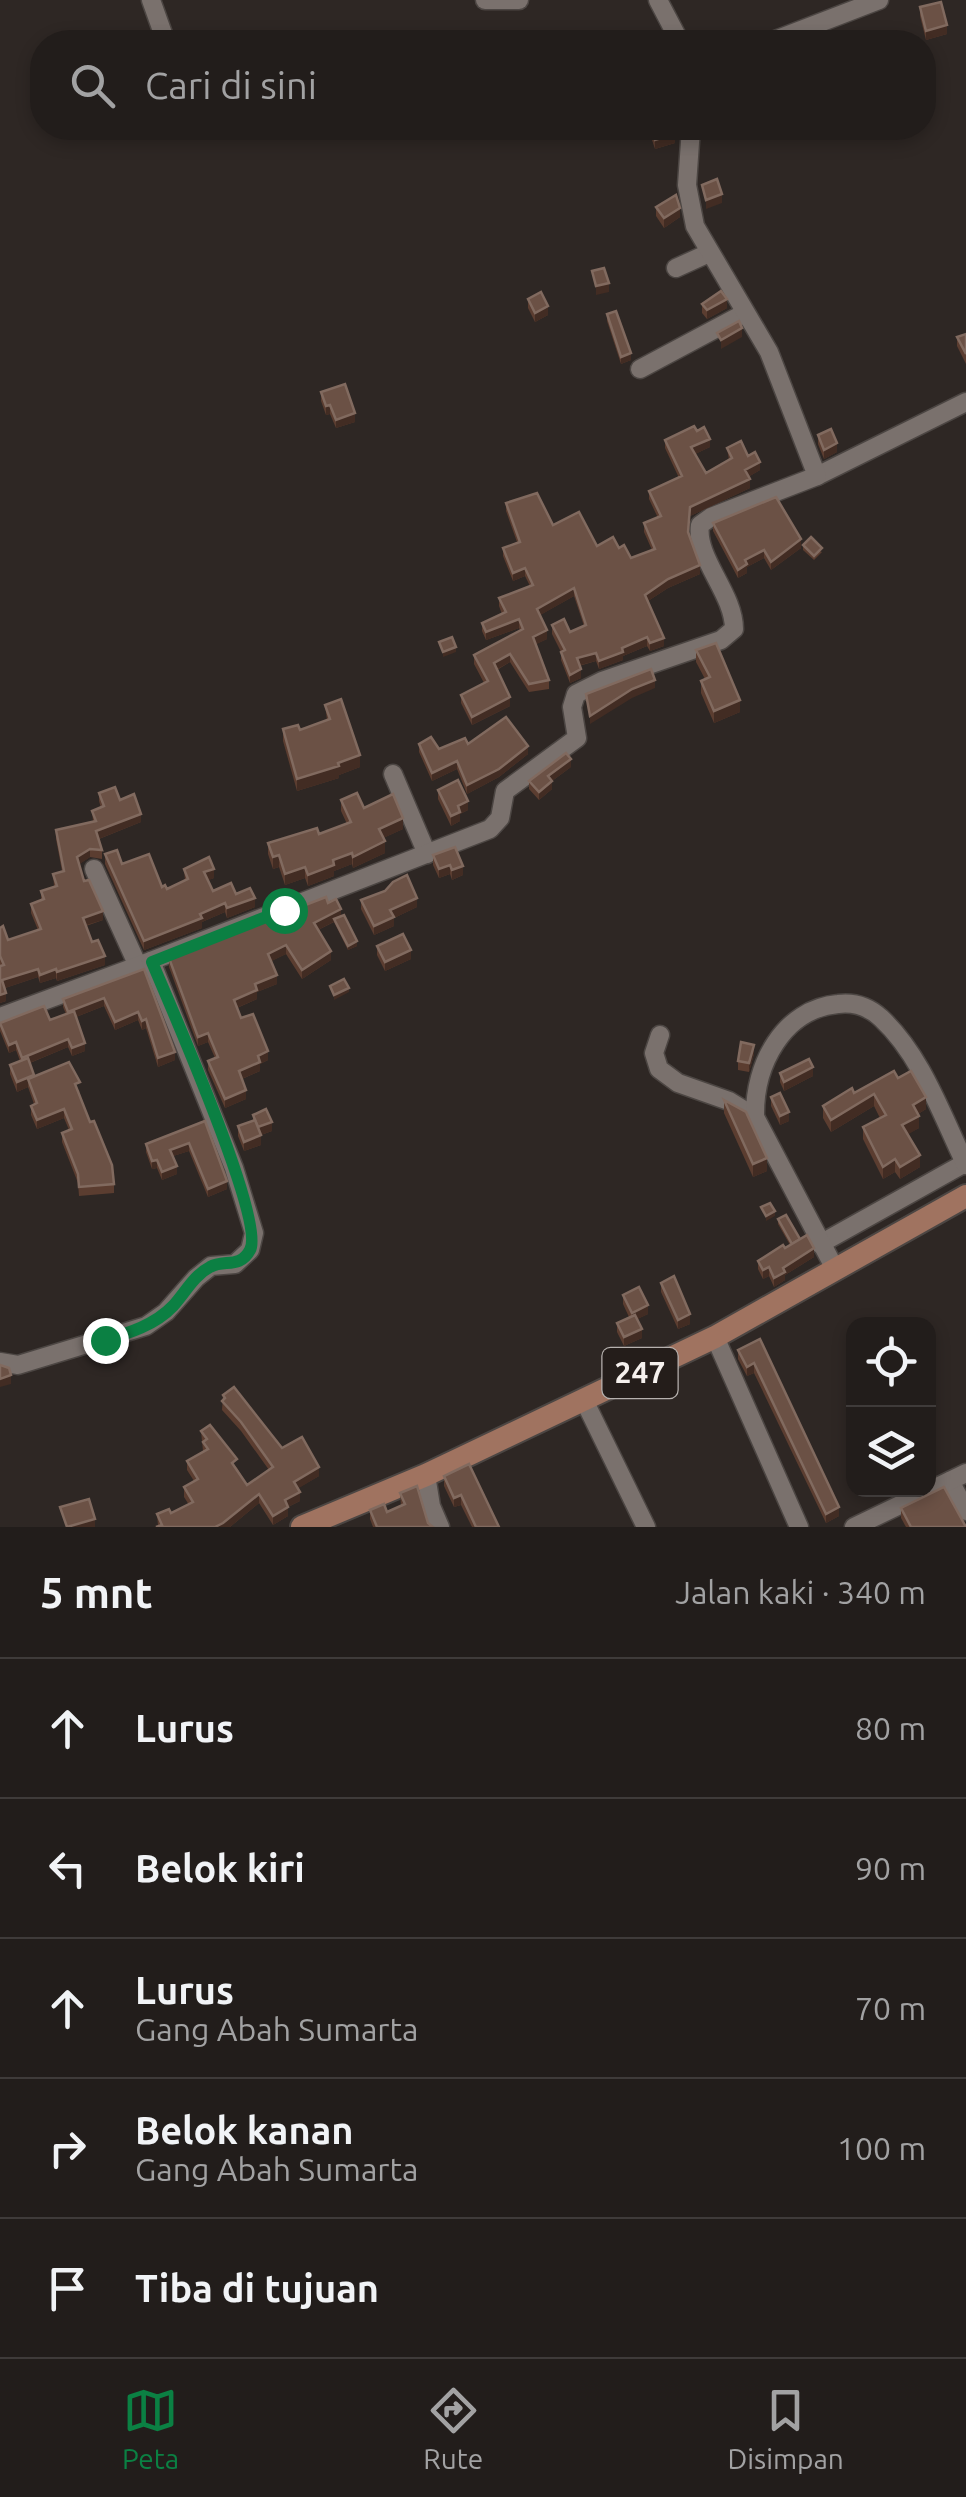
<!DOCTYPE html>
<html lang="id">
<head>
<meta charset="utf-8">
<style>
  body { margin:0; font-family:Ubuntu,sans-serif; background:#2e2a28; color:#f1f3f6 }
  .controls { position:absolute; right:30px; bottom:30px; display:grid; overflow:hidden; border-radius:20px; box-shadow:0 5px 15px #0003 }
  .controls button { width:90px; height:90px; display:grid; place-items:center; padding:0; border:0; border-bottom:2px solid #3f3b3a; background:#221d1b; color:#f1f3f6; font:50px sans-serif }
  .stop { position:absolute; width:30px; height:30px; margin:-22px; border:8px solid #0b8043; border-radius:50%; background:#fff }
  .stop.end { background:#0b8043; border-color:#fff; box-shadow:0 2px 10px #0008 }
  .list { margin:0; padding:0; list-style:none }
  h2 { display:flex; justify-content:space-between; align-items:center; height:130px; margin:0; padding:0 40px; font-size:42px }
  h2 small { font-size:32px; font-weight:400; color:#a2a2a3 }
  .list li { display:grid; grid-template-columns:65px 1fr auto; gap:30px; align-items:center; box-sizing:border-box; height:140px; padding:0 40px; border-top:2px solid #3f3b3a }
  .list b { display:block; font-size:38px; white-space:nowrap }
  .list p { margin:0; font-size:32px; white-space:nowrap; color:#a2a2a3 }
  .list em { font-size:32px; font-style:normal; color:#a2a2a3 }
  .icon { flex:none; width:55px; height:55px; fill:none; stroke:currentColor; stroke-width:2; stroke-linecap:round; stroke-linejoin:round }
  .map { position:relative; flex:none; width:966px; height:1527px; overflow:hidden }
  .search { position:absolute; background:#221d1b; box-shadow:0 5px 15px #0003; left:30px; right:30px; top:30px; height:110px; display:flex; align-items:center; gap:25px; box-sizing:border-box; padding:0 35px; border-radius:40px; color:#a2a2a3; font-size:38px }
  .sheet { height:830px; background:#221d1b }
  nav { display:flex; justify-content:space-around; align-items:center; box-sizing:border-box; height:140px; border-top:2px solid #3f3b3a; background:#221d1b; font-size:28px; color:#a2a2a3 }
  nav a { display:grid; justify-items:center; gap:5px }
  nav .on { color:#0b8043 }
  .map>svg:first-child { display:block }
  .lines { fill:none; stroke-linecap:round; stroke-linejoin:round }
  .minor-casing { stroke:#4c4643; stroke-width:21 }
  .major-casing { stroke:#4c4643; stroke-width:26 }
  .minor { stroke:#7a716d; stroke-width:18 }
  .major { stroke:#a07360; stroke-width:22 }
  .wall { fill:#5b3d30 }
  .shaded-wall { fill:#422c23 }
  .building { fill:#6b5145; stroke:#816a5f; stroke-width:2.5 }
  .route { stroke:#0b8043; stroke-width:12 }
  .labels { text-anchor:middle; stroke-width:10; stroke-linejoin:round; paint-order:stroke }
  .shield { fill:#241d1a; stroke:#b6b1ae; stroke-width:2.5 }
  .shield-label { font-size:30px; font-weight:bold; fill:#f5f0ed }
</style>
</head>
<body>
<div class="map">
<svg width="966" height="1527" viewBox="0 0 966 1527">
  <rect width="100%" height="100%" fill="#2e2724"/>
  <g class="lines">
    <g class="minor-casing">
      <g id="minor">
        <path d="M151,0L166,42"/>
        <path d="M485,0H519"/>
        <path d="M658,0L680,42"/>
        <path d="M770,42L879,0"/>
        <path d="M676,268L709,253"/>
        <path d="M640,369L745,313"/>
        <path d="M817,476L966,402"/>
        <path d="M393,774L427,854"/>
        <path d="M94,869L138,966"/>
        <path d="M0,1017L151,961L490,829L500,818L505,791L577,738L572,707L576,694L602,681L721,640L734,629C734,593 695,558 700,525L711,517L817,476L769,352L695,226L687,185L691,128"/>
        <path d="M660,1035L654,1053L659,1069L678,1083L729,1101L755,1117"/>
        <path d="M820,1244L965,1163"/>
        <path d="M834,1267L755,1117C754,1065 783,1009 838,1004C854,1002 869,1007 881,1018C922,1056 942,1116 966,1165"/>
        <path d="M715,1337L799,1527"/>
        <path d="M0,1362L18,1365L146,1326L166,1312L196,1278L211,1266L235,1264L250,1250L254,1233L234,1168L151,961"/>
        <path d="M584,1400L646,1527"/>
        <path d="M426,1475L431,1506L440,1527"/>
        <path d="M950,1481L966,1511"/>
        <path d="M854,1527L966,1473"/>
      </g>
    </g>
    <g class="major-casing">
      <path id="major" d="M302,1527L426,1475L715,1337L966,1196"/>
    </g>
    <use href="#minor" class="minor"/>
    <use href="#major" class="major"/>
  </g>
  <g class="wall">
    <path d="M920,7L947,34L926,40L920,16Z"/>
    <path d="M650,128L675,143L655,149L650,134Z"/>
    <path d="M656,207L680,217L664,228L656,216Z"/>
    <path d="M528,299L548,315L535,322L528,308Z"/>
    <path d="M702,304L727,308L707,319L702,313Z"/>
    <path d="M607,314L631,360L621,364L607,321Z"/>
    <path d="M966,334V364L957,346V337Z"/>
    <path d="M321,392L355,422L336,428L330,414L326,415L321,401Z"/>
    <path d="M697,431L710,447L695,454L706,473L729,460L727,448L748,456L760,470L748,477L750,488L690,516L688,534L700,574L668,588L648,601L664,646L650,651L647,646L623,656V660L599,669L596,661L579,666L581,678L570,683L561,660V652L552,634V625L570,632L584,626L574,596L540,615L547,639L536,644L549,680V689L529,692L510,662L497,670L510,706L472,725L461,703V695L484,683L474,664V655L520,630L519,628L486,640L482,631V623L502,614L499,606V598L530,586L525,576L513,581L503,556V548L517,542L506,511V503L597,546L619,548L631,558L652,550L644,532V523L658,518L649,499V491L679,478L665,448V440Z"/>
    <path d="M818,435L837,452L824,459L818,444Z"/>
    <path d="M713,523L801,548L771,570L764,558L747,567V573L738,578L713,531Z"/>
    <path d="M803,545L822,552L814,560L803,550Z"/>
    <path d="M696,650L740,712L714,723L701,693V681L705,679L696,662Z"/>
    <path d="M325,705L360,767L339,775V778L297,791L283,741V729L300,730L327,720Z"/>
    <path d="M419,744L439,749L468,744L528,754L499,777L467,794L457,769L432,781L419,752Z"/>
    <path d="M571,767L552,781V789L539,800L529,789V781Z"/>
    <path d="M438,790L468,810L460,814V821L451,826L438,799Z"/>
    <path d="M99,793L120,800L141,822L99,839L102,850V859L90,857L79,864L84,881L103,920L86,926L92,942L105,965L57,981L56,978L40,983L38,977L5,988L6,1001L0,1003V928L8,940L38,930L31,913V904L41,900V891L54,886L53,874L62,871L56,839V830L93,821L92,811L101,808L99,801Z"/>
    <path d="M341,800L364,808L403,829L383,838L385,853L353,868L352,864L334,871V876L308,886L305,878L285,885L279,867L273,869L268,854V843L319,834L347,824L341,811Z"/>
    <path d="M105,854L167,889L185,881L184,869L214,878L208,880L213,891L236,894L255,907L227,918L225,912L202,922V928L144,950L105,864Z"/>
    <path d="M433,855L463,875L452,880L450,874L439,878L433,865Z"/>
    <path d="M361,900L417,907L394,918V926L374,935L361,909Z"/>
    <path d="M328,903L341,916L357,946L348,950L334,922L318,930L331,960L302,979L286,954L271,961L277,984L257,992V999L237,1008L241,1018L268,1060L260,1064V1071L242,1079L246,1099L225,1108L208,1070V1061L215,1058L208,1042L198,1046L169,967V958Z"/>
    <path d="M377,946L411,959L385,971L377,955Z"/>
    <path d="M144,969L175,1060L158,1067L146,1028L142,1030L138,1020L115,1030L104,1006L76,1017L85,1051L72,1056L68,1047L30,1063L34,1076L80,1091L78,1092L114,1184V1193L79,1196L78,1183L62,1142V1133L69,1130L64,1118L37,1129L31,1115V1106L34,1104L28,1087L17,1092L10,1074V1065L20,1061L16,1050L9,1053L0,1031V1023L50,1020L66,1014L63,1007V999Z"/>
    <path d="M754,1054L749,1072L738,1070V1061Z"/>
    <path d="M780,1073L813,1076L784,1091L780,1082Z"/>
    <path d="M898,1078L926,1109L918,1114L919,1128L907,1134L920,1167L900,1179L895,1172L883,1179L863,1139V1127L880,1118L874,1106L831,1132L823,1118V1106Z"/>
    <path d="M771,1097L789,1121L780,1125L771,1106Z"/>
    <path d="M724,1100L767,1171L753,1177L724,1113Z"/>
    <path d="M253,1115L272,1131L261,1135V1145L244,1151L238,1136V1126L253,1120Z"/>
    <path d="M205,1121L227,1189L208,1197L189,1151L173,1156L177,1174L162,1180L157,1168L152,1169L146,1152V1144Z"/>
    <path d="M778,1219L800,1239L814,1257L785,1275V1280L774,1287L769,1276L763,1279L758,1269V1261L790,1245L778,1224Z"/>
    <path d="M661,1283L690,1324L678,1329L661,1292Z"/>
    <path d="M623,1295L648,1314L637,1319L642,1338L624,1346L617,1332V1323L629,1317L623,1304Z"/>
    <path d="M760,1339L839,1516L826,1523L754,1373L747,1376L738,1359V1350Z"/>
    <path d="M223,1395L282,1448L319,1476L298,1488L300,1501L288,1507V1516L273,1525L259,1503L230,1527H156L158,1526L157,1514L171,1513L189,1505L184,1497V1487L194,1481L187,1470V1461L203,1451L201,1431L237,1468L247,1485L269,1470L241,1431L222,1410Z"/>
    <path d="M444,1476L499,1527H472L461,1505L454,1507L444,1486Z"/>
    <path d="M400,1493L428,1523L433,1527H373L370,1519V1510L387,1512L401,1506Z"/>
    <path d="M901,1508L966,1527H906L901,1518Z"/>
  </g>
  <g class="shaded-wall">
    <path d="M947,25V34L926,40V31Z"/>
    <path d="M675,134V143L655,149V140Z"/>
    <path d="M722,194V203L706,209V200Z"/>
    <path d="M680,208V217L664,228V218Z"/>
    <path d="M609,283V292L596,295V286Z"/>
    <path d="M727,299V308L707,319V310Z"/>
    <path d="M548,306V315L535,322V313Z"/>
    <path d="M742,328V337L721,349V340Z"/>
    <path d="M631,353V360L621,364V357Z"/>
    <path d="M330,405V414L326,415V406Z"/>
    <path d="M355,413V422L336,428V420Z"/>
    <path d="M710,439V447L691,456V447Z"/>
    <path d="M837,443V452L824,459V450Z"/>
    <path d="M760,462V470L745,479V470Z"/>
    <path d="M750,479V488L690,516L688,540L690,507Z"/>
    <path d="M801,539V548L771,570V562Z"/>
    <path d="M764,550V558L747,567V573L738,578V570L745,560Z"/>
    <path d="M700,565V574L668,588L645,603V595L668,579Z"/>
    <path d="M525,568V576L513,581V573Z"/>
    <path d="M574,588V596L537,617V609Z"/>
    <path d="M519,619V628L486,640V632Z"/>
    <path d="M547,630V639L533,646V637Z"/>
    <path d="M647,637V646L623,656V660L599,669V661L622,648Z"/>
    <path d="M664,638V646L650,651V643Z"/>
    <path d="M456,647V652L443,657V652Z"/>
    <path d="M596,653V661L577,666V658Z"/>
    <path d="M510,654V662L494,671V663Z"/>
    <path d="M581,669V678L570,683V675Z"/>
    <path d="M655,680V688L632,698L590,724V716L632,689Z"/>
    <path d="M510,697V706L472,725V717Z"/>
    <path d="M740,700V712L714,723V711Z"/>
    <path d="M528,746V754L499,777L467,794V785Z"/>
    <path d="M360,755V767L339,775V778L297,791V779Z"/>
    <path d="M571,759V767L548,784V776Z"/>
    <path d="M457,761V769L432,781V773Z"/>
    <path d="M552,781V789L539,800V792Z"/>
    <path d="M468,801V810L460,814V821L451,826V816L458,806Z"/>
    <path d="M141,814V822L96,840V831Z"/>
    <path d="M403,818V829L379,840V829Z"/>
    <path d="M385,841V853L353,868V857Z"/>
    <path d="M90,849V857L77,866V857Z"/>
    <path d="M352,853V864L334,871V876L308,886V875L333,860Z"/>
    <path d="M279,855V867L273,869V857Z"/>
    <path d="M450,865V874L439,878V869Z"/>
    <path d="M463,866V875L452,880V870Z"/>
    <path d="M305,867V878L285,885V874Z"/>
    <path d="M214,869V878L204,882V872Z"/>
    <path d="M255,898V907L227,918V908Z"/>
    <path d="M417,898V907L394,918V926L374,935V926L390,910Z"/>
    <path d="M225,903V912L202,922V928L144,950V941Z"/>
    <path d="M341,909V918L314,932V923Z"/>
    <path d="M103,911V920L83,926V918Z"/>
    <path d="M357,941V946L348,950V946Z"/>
    <path d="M286,945V954L268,963V954Z"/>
    <path d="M411,950V959L385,971V962Z"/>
    <path d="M331,951V960L302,979V970Z"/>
    <path d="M105,956V965L57,981V972Z"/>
    <path d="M38,969V977L2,989V980Z"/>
    <path d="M56,969V978L40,983V975Z"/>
    <path d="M277,975V984L257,992V999L234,1009V1000L255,984Z"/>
    <path d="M349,988V992L334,1000V995Z"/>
    <path d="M6,993V1001L0,1003V995Z"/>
    <path d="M104,998V1006L68,1020V1012Z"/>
    <path d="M138,1012V1020L115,1030V1022Z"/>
    <path d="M146,1019V1028L142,1030V1021Z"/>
    <path d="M208,1033V1042L198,1046V1037Z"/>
    <path d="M68,1039V1047L22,1066V1058Z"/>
    <path d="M16,1042V1050L9,1053V1045Z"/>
    <path d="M85,1043V1051L72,1056V1048Z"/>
    <path d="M754,1045V1054L749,1072V1063Z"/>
    <path d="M268,1051V1060L260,1064V1071L239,1080V1071L258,1056Z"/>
    <path d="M175,1052V1060L158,1067V1058Z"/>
    <path d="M813,1067V1076L784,1091V1082Z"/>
    <path d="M28,1079V1087L17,1092V1082Z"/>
    <path d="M246,1090V1099L225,1108V1099Z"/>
    <path d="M874,1094V1106L831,1132V1120Z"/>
    <path d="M926,1097V1109L913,1117V1105Z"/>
    <path d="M64,1109V1118L37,1129V1120Z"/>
    <path d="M789,1112V1121L780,1125V1116Z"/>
    <path d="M919,1116V1128L902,1138V1125Z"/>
    <path d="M272,1122V1131L258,1136V1127Z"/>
    <path d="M261,1135V1145L244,1151V1142Z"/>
    <path d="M189,1143V1151L170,1157V1150Z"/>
    <path d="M920,1155V1167L900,1179V1167Z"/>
    <path d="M767,1158V1171L753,1177V1164Z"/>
    <path d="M895,1159V1172L883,1179V1167Z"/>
    <path d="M157,1160V1168L152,1169V1161Z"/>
    <path d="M177,1166V1174L162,1180V1172Z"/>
    <path d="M227,1181V1189L208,1197V1189Z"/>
    <path d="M775,1211V1216L766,1221V1216Z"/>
    <path d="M814,1248V1257L785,1275V1280L774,1287V1278L783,1268Z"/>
    <path d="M769,1267V1276L763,1279V1270Z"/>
    <path d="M648,1305V1314L632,1322V1313Z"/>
    <path d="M690,1314V1324L678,1329V1320Z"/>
    <path d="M642,1329V1338L624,1346V1337Z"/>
    <path d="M754,1363V1373L747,1376V1367Z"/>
    <path d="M11,1375V1384L0,1387V1379Z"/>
    <path d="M319,1467V1476L294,1491V1482Z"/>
    <path d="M300,1492V1501L288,1507V1516L273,1525V1516L285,1500Z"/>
    <path d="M259,1494V1503L230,1527H215Z"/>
    <path d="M461,1495V1505L454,1507V1498Z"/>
    <path d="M839,1507V1516L826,1523V1514Z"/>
    <path d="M95,1519V1527H70Z"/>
  </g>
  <g class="building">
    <path d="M941,2L947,25L926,31L920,7Z"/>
    <path d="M651,128H673L675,134L655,140Z"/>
    <path d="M717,179L722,194L706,200L702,185Z"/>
    <path d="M676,195L680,208L664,218L656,207Z"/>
    <path d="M604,268L609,283L596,286L592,271Z"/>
    <path d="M721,291L727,299L707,310L702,304Z"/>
    <path d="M541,292L548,306L535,313L528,299Z"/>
    <path d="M616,311L631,353L621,357L607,314Z"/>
    <path d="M739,321L742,328L721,340L717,333Z"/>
    <path d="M966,334V354L957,337Z"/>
    <path d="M345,384L355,413L336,420L330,405L326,406L321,392Z"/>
    <path d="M694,426L697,431L704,427L710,439L691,447L706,473L732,458L727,448L741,441L748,456L755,452L760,462L745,470L750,479L690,507L688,532L700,565L668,579L645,595L664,638L650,643L647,637L622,648L623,652L599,661L596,653L577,658L581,669L570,675L561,652L565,650L552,625L564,619L570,632L586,625L574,588L537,609L547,630L533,637L549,680L529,684L510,654L494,663L510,697L472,717L461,695L488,681L474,655L523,629L519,619L486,632L482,623L506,612L499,598L533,585L525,568L513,573L503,548L520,542L506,503L537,493L553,525L579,512L597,546L613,537L619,548L624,545L631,558L655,549L644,523L661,516L649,491L682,476L665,440Z"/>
    <path d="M831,429L837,443L824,450L818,435Z"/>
    <path d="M776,497L801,539L771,562L764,550L745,560L747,564L738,570L713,523Z"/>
    <path d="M811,537L822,548L814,556L803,545Z"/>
    <path d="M452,637L456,647L443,652L439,642Z"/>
    <path d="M716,643L740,700L714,711L701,681L710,677L696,650Z"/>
    <path d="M651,669L655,680L632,689L590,716L586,694Z"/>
    <path d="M341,699L360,755L338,763L339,766L297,779L283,729L298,725L300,730L330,719L325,705Z"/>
    <path d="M506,717L528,746L499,769L467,785L457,761L432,773L419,744L431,737L439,749L465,738L468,744Z"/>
    <path d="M566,753L571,759L548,776L552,781L539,792L529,781Z"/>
    <path d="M458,780L468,801L458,806L460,812L451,816L438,790Z"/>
    <path d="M115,787L120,800L134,794L141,814L96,831L102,850L90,849L77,857L84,881L89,880L103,911L83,918L92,942L98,940L105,956L57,972L56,969L40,975L38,969L2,980L6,993L0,995V966L4,965L0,956V928L3,926L8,940L41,929L31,904L44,899L41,891L57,886L53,874L64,871L56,830L96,821L92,811L104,806L99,793Z"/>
    <path d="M357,793L364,808L393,794L403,818L379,829L385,841L353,857L352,853L333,860L334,865L308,875L305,867L285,874L279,855L273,857L268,843L317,828L319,834L351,822L341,800Z"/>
    <path d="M455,847L463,866L452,870L450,865L439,869L433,855Z"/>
    <path d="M117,850L122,864L149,854L162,887L165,885L167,889L188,879L184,869L209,857L214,869L204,872L213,891L231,883L236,894L250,888L255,898L227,908L225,903L200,914L202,918L144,941L105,854Z"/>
    <path d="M407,875L417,898L390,910L394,917L374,926L361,900L385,891L393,882Z"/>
    <path d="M326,897L328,903L336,899L341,909L314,923L331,951L302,970L286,945L268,954L277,975L255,984L257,990L234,1000L241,1018L253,1014L268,1051L258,1056L260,1062L239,1071L246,1090L225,1099L208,1061L218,1057L208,1033L198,1037L169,958Z"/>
    <path d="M344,915L357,941L348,946L334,919Z"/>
    <path d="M403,934L411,950L385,962L377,946Z"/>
    <path d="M144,969L175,1052L158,1058L146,1019L142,1021L138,1012L115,1022L104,998L68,1012L63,999Z"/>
    <path d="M344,979L349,988L334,995L330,986Z"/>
    <path d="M44,1006L50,1020L74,1011L85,1043L72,1048L68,1039L22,1058L16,1042L9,1045L0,1023Z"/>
    <path d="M741,1042L754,1045L749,1063L738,1061Z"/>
    <path d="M28,1058L34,1075L17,1082L10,1065Z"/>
    <path d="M809,1059L813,1067L784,1082L780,1073Z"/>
    <path d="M69,1062L80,1082L75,1084L90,1122L94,1121L112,1165L114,1184L79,1187L78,1174L62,1133L72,1129L64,1109L37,1120L31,1106L37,1103L28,1079Z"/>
    <path d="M894,1071L898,1078L911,1071L926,1097L913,1105L919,1116L902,1125L920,1155L900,1167L895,1159L883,1167L863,1127L886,1115L874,1094L831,1120L823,1106L852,1088L854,1093Z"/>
    <path d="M780,1093L789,1112L780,1116L771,1097Z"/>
    <path d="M724,1100L746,1112L767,1158L753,1164Z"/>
    <path d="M266,1109L272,1122L258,1127L253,1115Z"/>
    <path d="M255,1120L261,1135L244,1142L238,1126Z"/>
    <path d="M205,1121L227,1181L208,1189L189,1143L170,1150L177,1166L162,1172L157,1160L152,1161L146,1144Z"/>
    <path d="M770,1203L775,1211L766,1216L761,1207Z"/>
    <path d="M786,1215L800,1239L792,1244L778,1219Z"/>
    <path d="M807,1235L814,1248L783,1268L785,1272L774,1278L769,1267L763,1270L758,1261L783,1245L785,1248Z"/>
    <path d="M674,1276L690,1314L678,1320L661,1283Z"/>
    <path d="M639,1287L648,1305L632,1313L623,1295Z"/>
    <path d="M635,1315L642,1329L624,1337L617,1323Z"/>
    <path d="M760,1339L839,1507L826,1514L754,1363L747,1367L738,1350Z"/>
    <path d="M0,1365L9,1368L11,1375L0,1379Z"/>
    <path d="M234,1387L282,1448L302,1437L319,1467L294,1482L300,1492L285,1500L288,1507L273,1516L259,1494L223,1523L215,1527H156L162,1525L157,1514L169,1509L171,1513L193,1502L184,1487L198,1479L187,1461L208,1449L203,1442L207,1439L201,1431L210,1425L237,1459L232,1463L247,1485L273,1467L241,1422L222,1401L225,1398L223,1395Z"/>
    <path d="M469,1464L499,1527H476L461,1495L454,1498L444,1476Z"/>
    <path d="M417,1486L428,1523L433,1527H377L370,1510L384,1504L387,1512L405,1504L400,1493Z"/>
    <path d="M944,1487L966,1527H911L901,1508Z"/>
    <path d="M89,1499L95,1519L67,1527L60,1507Z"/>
  </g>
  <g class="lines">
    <path class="route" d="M105,1340C129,1333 155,1325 173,1306C185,1293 194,1275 210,1267C224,1259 240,1269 250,1250C266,1221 169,1003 152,962L284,910"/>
  </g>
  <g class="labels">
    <rect class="shield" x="602.5" y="1348" width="75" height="50" rx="8"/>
    <g class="shield-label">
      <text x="640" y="1383">247</text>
    </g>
  </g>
</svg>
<div class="controls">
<button><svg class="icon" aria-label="locate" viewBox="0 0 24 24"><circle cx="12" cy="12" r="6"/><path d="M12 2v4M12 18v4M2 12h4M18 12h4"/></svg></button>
<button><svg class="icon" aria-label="layers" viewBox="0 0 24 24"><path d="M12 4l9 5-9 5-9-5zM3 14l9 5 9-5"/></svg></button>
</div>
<div class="stop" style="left:284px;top:910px"></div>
<div class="stop end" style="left:105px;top:1340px"></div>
<div class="search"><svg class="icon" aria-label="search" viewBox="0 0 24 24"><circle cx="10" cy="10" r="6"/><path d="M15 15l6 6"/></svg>Cari di sini</div>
</div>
<section class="sheet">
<h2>5 mnt<small>Jalan kaki · 340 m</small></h2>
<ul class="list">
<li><svg class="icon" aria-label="ahead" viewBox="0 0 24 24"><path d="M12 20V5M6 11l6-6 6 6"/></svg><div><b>Lurus</b></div><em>80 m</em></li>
<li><svg class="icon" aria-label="left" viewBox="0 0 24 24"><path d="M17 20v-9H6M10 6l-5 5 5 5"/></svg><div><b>Belok kiri</b></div><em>90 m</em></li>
<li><svg class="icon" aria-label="ahead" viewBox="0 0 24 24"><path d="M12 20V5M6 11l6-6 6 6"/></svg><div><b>Lurus</b><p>Gang Abah Sumarta</p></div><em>70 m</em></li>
<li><svg class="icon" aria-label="right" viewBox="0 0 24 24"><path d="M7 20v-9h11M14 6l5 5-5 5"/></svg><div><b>Belok kanan</b><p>Gang Abah Sumarta</p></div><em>100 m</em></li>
<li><svg class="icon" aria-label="arrive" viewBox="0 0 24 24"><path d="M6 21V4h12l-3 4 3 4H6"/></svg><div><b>Tiba di tujuan</b></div></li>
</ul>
</section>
<nav>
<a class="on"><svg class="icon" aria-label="map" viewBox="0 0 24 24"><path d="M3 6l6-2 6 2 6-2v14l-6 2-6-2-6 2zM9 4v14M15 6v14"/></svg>Peta</a>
<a><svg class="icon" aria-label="directions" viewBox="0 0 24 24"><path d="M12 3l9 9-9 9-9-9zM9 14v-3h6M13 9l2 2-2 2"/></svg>Rute</a>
<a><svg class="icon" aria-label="saved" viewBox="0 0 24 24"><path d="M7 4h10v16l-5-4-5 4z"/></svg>Disimpan</a>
</nav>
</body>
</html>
